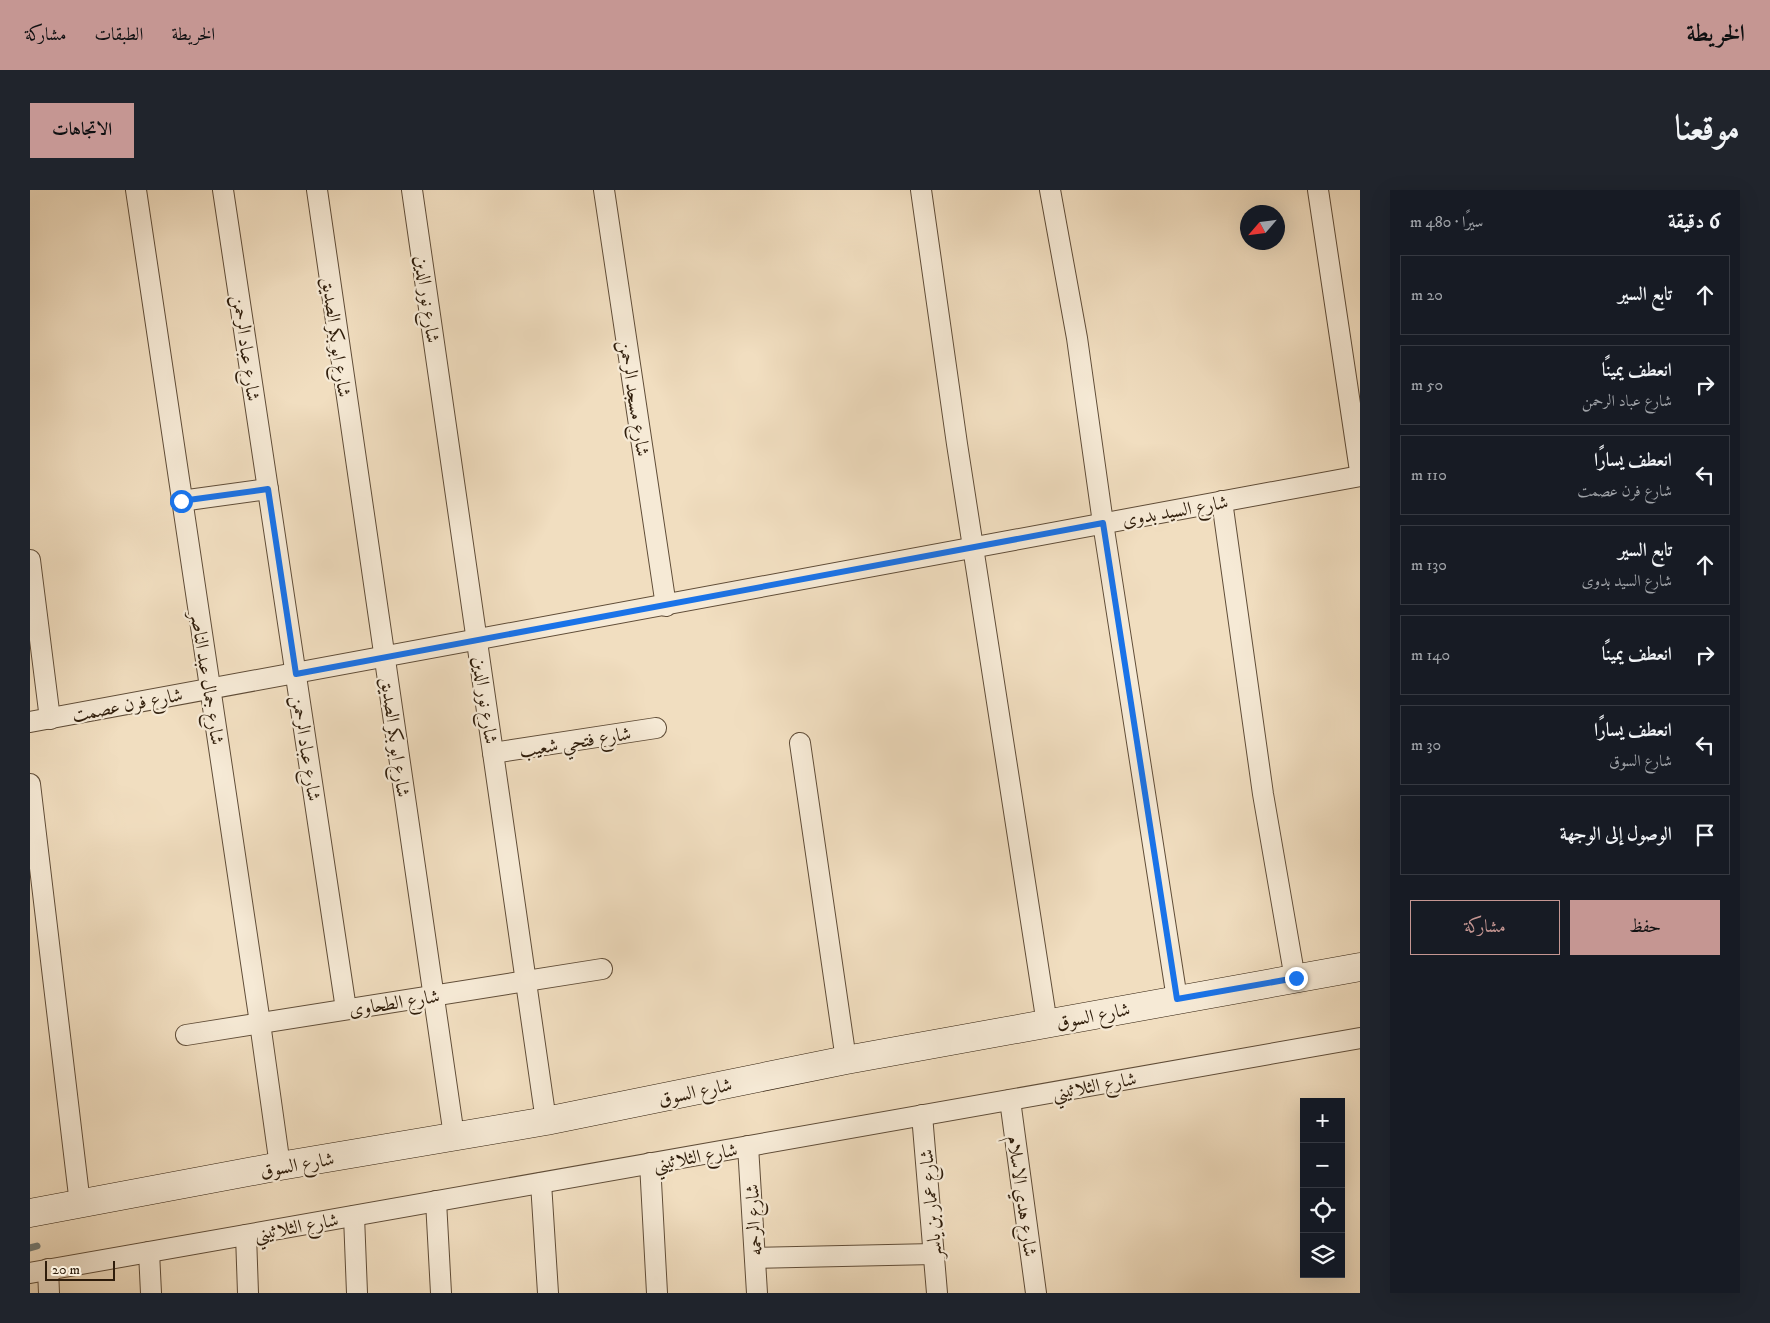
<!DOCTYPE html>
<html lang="ar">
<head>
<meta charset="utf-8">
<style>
  body { margin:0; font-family:"IM FELL DW Pica",Amiri,serif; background:#20242c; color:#f1f3f6; direction:rtl }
  .controls { position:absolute; right:15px; bottom:15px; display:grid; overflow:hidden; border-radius:0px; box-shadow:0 5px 20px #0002 }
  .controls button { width:45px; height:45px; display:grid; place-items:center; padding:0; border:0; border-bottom:1px solid #363941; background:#171b24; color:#f1f3f6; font:25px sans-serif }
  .compass { position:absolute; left:1210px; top:15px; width:45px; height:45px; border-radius:50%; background:#171b24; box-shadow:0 5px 20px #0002; rotate:242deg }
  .scale { position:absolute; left:15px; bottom:12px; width:70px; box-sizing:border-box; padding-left:5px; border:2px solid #2f1d0b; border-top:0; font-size:14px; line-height:18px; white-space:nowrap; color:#2f1d0b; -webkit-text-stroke:4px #f6ead6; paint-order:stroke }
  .stop { position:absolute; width:15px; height:15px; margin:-11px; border:4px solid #1a73e8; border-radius:50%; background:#fff }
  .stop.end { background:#1a73e8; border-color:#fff; box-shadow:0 1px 5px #0008 }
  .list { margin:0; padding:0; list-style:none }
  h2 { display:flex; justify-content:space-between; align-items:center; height:65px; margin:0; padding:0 20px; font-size:21px }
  h2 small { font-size:16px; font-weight:400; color:#9ea1a6 }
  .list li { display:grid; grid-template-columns:32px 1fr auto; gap:15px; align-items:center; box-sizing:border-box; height:80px; margin:0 10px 10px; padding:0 10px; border:1px solid #363941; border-radius:0px }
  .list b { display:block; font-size:19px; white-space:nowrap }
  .list p { margin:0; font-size:16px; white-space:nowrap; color:#9ea1a6 }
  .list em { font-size:16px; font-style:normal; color:#9ea1a6 }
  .actions { display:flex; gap:10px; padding:15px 20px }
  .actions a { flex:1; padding:11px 0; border:1px solid #c59692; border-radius:0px; text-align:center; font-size:18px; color:#c59692 }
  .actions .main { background:#c59692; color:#111 }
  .icon { flex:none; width:28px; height:28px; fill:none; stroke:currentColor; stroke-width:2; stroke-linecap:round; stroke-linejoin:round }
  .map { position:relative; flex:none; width:1330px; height:1103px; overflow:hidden; direction:ltr; border-radius:0px }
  header { display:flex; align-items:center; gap:30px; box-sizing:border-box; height:70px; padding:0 25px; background:#c59692; color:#111 }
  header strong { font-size:24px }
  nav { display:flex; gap:28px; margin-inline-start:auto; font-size:18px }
  .intro { display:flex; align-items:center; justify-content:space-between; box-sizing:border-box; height:120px; padding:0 30px }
  h1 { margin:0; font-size:35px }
  .button { padding:12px 22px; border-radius:0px; background:#c59692; color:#111; font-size:18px; font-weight:700 }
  main { display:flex; gap:30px; padding:0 30px }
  aside { flex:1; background:#171b24; border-radius:0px; box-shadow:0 5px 20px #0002 }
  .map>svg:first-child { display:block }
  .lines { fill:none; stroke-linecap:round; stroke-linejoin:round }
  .stream { stroke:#727b75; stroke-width:7 }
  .street-casing { stroke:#604d38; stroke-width:22 }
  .secondary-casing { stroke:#2f1d0b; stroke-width:29 }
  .street { stroke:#f6ead6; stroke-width:20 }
  .secondary { stroke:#f6ead6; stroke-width:28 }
  .route { stroke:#1a73e8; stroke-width:6 }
  .labels { text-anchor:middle; stroke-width:4.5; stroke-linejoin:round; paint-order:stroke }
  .street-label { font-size:19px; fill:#2f1d0b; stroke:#f6ead6 }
</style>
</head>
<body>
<header>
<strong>الخريطة</strong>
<nav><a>الخريطة</a><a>الطبقات</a><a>مشاركة</a></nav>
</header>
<div class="intro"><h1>موقعنا</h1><a class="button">الاتجاهات</a></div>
<main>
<aside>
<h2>6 دقيقة<small>سيرًا · 480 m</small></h2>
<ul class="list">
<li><svg class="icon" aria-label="ahead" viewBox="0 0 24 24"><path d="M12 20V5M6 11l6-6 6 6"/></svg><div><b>تابع السير</b></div><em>20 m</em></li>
<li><svg class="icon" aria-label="right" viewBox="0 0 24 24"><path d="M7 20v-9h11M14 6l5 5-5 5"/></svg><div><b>انعطف يمينًا</b><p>شارع عباد الرحمن</p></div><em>50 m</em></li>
<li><svg class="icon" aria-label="left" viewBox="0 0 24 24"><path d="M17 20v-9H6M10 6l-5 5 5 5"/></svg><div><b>انعطف يسارًا</b><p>شارع فرن عصمت</p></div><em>110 m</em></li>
<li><svg class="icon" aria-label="ahead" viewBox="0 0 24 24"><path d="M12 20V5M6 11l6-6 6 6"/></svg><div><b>تابع السير</b><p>شارع السيد بدوى</p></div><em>130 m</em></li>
<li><svg class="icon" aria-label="right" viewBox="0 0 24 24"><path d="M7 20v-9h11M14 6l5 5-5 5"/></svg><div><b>انعطف يمينًا</b></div><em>140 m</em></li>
<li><svg class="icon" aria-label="left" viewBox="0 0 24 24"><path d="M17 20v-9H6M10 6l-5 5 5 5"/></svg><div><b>انعطف يسارًا</b><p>شارع السوق</p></div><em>30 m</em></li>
<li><svg class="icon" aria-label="arrive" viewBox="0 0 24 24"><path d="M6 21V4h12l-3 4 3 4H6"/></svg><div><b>الوصول إلى الوجهة</b></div></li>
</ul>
<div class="actions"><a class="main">حفظ</a><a>مشاركة</a></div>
</aside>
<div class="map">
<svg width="1330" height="1103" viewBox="0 0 1330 1103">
  <rect width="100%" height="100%" fill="#f1dec0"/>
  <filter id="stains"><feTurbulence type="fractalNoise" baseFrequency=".004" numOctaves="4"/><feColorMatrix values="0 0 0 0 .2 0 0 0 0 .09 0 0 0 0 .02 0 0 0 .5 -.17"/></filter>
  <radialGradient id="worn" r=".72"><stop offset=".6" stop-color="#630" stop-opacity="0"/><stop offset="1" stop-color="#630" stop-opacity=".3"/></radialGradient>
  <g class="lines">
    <path class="stream" d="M0,1058L7,1056"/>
    <g class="street-casing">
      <g id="street">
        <path d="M106,0L230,833L250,976"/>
        <path d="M193,0L316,819"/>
        <path d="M287,0L424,946"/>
        <path d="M382,0L516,931"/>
        <path d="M574,0L636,416"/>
        <path d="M891,0L927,254L1017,834"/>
        <path d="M1020,0L1047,148L1073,333L1147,809"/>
        <path d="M1288,0L1330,281"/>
        <path d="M151,311L238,299"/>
        <path d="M1192,311L1233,604L1265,789"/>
        <path d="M0,370L20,529"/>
        <path d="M0,532L1330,286"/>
        <path d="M770,553L816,870"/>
        <path d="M463,563L626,538"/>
        <path d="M0,594L50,1014"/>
        <path d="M156,845L572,779"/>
        <path d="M980,910L1006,1103"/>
        <path d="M892,925L907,1103"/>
        <path d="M718,956L727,1103"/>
        <path d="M620,973L627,1103"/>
        <path d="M511,993L518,1103"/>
        <path d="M406,1011L411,1103"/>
        <path d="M324,1026L327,1103"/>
        <path d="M216,1045L218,1103"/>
        <path d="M119,1062L121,1103"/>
        <path d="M725,1068L904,1064"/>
        <path d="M18,1079L19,1103"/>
        <path d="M0,1083L1330,848"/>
      </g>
    </g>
    <g class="secondary-casing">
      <path id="secondary" d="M0,1023L250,976L516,931L816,870L1330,777"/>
    </g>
    <use href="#street" class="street"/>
    <use href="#secondary" class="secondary"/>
  </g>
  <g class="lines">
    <path class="route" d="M151,311L238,299L266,484L1073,333L1147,809L1266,788"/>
  </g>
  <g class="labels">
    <g class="street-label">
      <text transform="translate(398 109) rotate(82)" y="7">شارع نور الدين</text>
      <text transform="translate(307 147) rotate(82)" y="7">شارع ابو بكر الصديق</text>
      <text transform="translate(217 158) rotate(82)" y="7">شارع عباد الرحمن</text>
      <text transform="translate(605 208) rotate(81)" y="7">شارع مسجد الرحمن</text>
      <text transform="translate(1145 320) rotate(-10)" y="7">شارع السيد بدوى</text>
      <text transform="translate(178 488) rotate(81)" y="7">شارع جمال عبد الناصر</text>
      <text transform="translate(456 510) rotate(82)" y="7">شارع نور الدين</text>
      <text transform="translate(97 514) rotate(-11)" y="7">شارع فرن عصمت</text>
      <text transform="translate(366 547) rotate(82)" y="7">شارع ابو بكر الصديق</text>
      <text transform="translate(545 551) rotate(-9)" y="7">شارع فتحي شعيب</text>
      <text transform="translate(277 558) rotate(81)" y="7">شارع عباد الرحمن</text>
      <text transform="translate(364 812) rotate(-9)" y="7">شارع الطحاوى</text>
      <text transform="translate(1063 825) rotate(-11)" y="7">شارع السوق</text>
      <text transform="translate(1064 895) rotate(-10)" y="7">شارع الثلاثيني</text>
      <text transform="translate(665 901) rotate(-12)" y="7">شارع السوق</text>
      <text transform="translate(665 966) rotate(-10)" y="7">شارع الثلاثيني</text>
      <text transform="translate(267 974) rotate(-10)" y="7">شارع السوق</text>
      <text transform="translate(993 1006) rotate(82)" y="7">شارع هدي الاسلام</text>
      <text transform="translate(900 1014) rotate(-95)" y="7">شارع عمار بن ياسر</text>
      <text transform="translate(723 1030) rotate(-93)" y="7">شارع الرحمه</text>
      <text transform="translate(266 1036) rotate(-10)" y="7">شارع الثلاثيني</text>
    </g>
  </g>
  <rect width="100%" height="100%" filter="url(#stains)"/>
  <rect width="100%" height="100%" fill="url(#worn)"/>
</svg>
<div class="controls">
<button>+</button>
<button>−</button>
<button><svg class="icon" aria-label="locate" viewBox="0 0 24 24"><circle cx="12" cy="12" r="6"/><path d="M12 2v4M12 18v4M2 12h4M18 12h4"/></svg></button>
<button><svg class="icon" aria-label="layers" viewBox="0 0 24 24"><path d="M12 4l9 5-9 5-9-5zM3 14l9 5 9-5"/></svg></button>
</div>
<svg class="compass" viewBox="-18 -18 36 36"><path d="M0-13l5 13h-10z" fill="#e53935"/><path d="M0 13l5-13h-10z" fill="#9ea1a6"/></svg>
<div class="scale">20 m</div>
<div class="stop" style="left:151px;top:311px"></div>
<div class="stop end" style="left:1266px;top:788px"></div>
</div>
</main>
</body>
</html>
